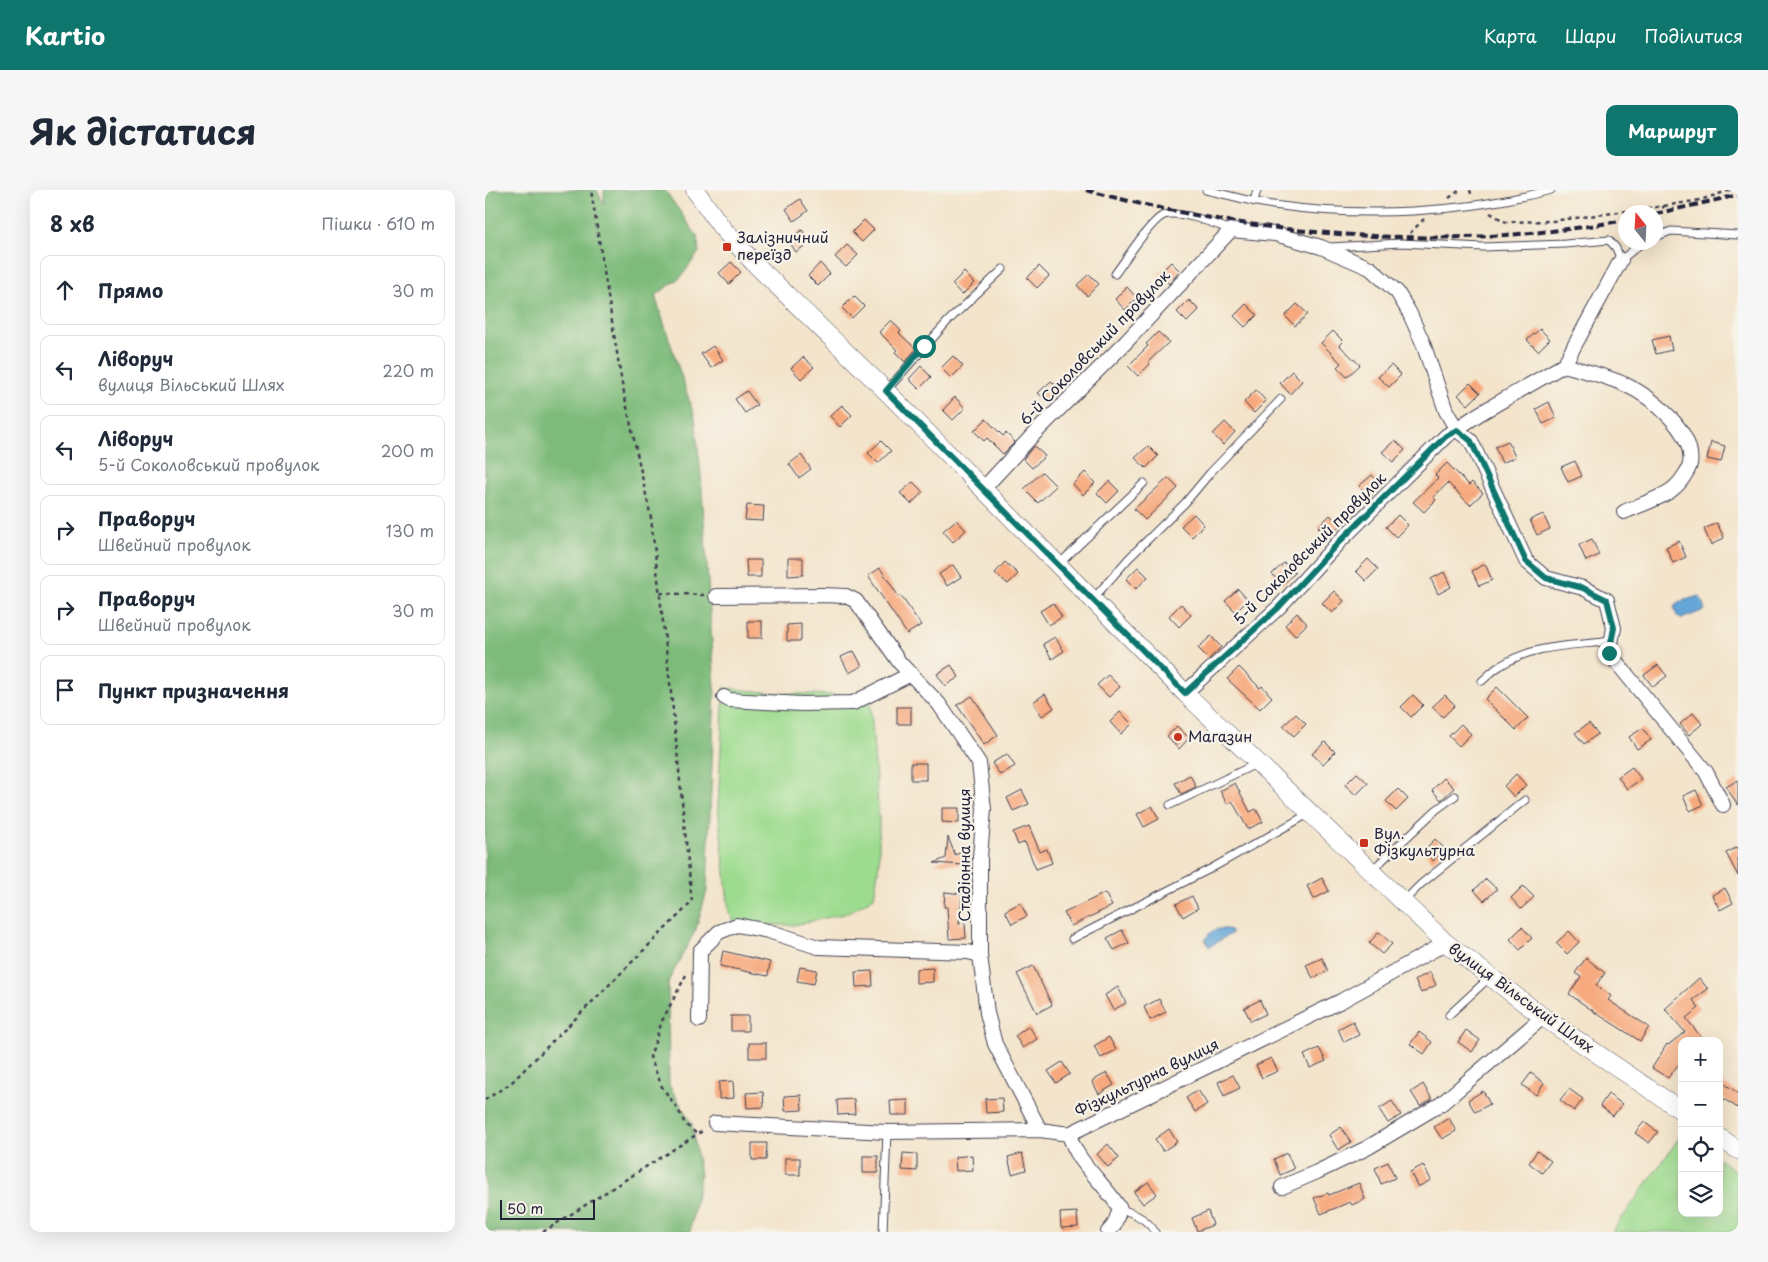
<!DOCTYPE html>
<html lang="uk">
<head>
<meta charset="utf-8">
<style>
  body { margin:0; font-family:"Playpen Sans",sans-serif; background:#f6f6f7; color:#1f2937 }
  .controls { position:absolute; right:15px; bottom:15px; display:grid; overflow:hidden; border-radius:10px; box-shadow:0 5px 20px #0002 }
  .controls button { width:45px; height:45px; display:grid; place-items:center; padding:0; border:0; border-bottom:1px solid #e0e1e3; background:#fff; color:#1f2937; font:25px sans-serif }
  .compass { position:absolute; left:1133px; top:15px; width:45px; height:45px; border-radius:50%; background:#fff; box-shadow:0 5px 20px #0002; rotate:342deg }
  .scale { position:absolute; left:15px; bottom:12px; width:95px; box-sizing:border-box; padding-left:5px; border:2px solid #22223b; border-top:0; font-size:14px; line-height:18px; white-space:nowrap; color:#22223b; -webkit-text-stroke:4px #f7f3e8; paint-order:stroke }
  .stop { position:absolute; width:15px; height:15px; margin:-11px; border:4px solid #0f766e; border-radius:50%; background:#fff }
  .stop.end { background:#0f766e; border-color:#fff; box-shadow:0 1px 5px #0008 }
  .list { margin:0; padding:0; list-style:none }
  h2 { display:flex; justify-content:space-between; align-items:center; height:65px; margin:0; padding:0 20px; font-size:21px }
  h2 small { font-size:16px; font-weight:400; color:#747a83 }
  .list li { display:grid; grid-template-columns:32px 1fr auto; gap:15px; align-items:center; box-sizing:border-box; height:70px; margin:0 10px 10px; padding:0 10px; border:1px solid #e0e1e3; border-radius:10px }
  .list b { display:block; font-size:19px; white-space:nowrap }
  .list p { margin:0; font-size:16px; white-space:nowrap; color:#747a83 }
  .list em { font-size:16px; font-style:normal; color:#747a83 }
  .icon { flex:none; width:28px; height:28px; fill:none; stroke:currentColor; stroke-width:2; stroke-linecap:round; stroke-linejoin:round }
  .map { position:relative; flex:none; width:1253px; height:1042px; overflow:hidden; border-radius:10px }
  header { display:flex; align-items:center; gap:30px; box-sizing:border-box; height:70px; padding:0 25px; background:#0f766e; color:#fff }
  header strong { font-size:24px }
  nav { display:flex; gap:28px; margin-inline-start:auto; font-size:18px }
  .intro { display:flex; align-items:center; justify-content:space-between; box-sizing:border-box; height:120px; padding:0 30px }
  h1 { margin:0; font-size:35px }
  .button { padding:12px 22px; border-radius:10px; background:#0f766e; color:#fff; font-size:18px; font-weight:700 }
  main { display:flex; gap:30px; padding:0 30px }
  aside { flex:1; background:#fff; border-radius:10px; box-shadow:0 5px 20px #0002 }
  .map>svg:first-child { display:block }
  .green { fill:#9ddb8f; stroke:#607e65 }
  .forest { fill:#7ebb7a; stroke:#506e5a }
  .water { fill:#63a6d7; stroke:#426489 }
  .building { fill:#f7a97d }
  .lines { fill:none; stroke-linecap:round; stroke-linejoin:round }
  .service-casing { stroke:#413f51; stroke-width:9 }
  .minor-casing { stroke:#413f51; stroke-width:16 }
  .tertiary-casing { stroke:#413f51; stroke-width:19 }
  .path { stroke:#413f51; stroke-width:2.5; stroke-dasharray:4 4; stroke-linecap:butt }
  .service { stroke:#fff; stroke-width:7 }
  .minor { stroke:#fff; stroke-width:14 }
  .tertiary { stroke:#fff; stroke-width:18 }
  .rail { stroke:#22223b; stroke-width:4; stroke-dasharray:8 4; stroke-linecap:butt }
  .route { stroke:#0f766e; stroke-width:6 }
  .poi-dot { fill:#c8321e; stroke:#f7f3e8; stroke-width:2 }
  .labels { text-anchor:middle; stroke-width:4.5; stroke-linejoin:round; paint-order:stroke }
  .poi-label { font-size:15px; fill:#22223b; stroke:#f7f3e8; text-anchor:start }
  .street-label { font-size:15px; fill:#22223b; stroke:#f7f3e8 }
</style>
</head>
<body>
<header>
<strong>Kartio</strong>
<nav><a>Карта</a><a>Шари</a><a>Поділитися</a></nav>
</header>
<div class="intro"><h1>Як дістатися</h1><a class="button">Маршрут</a></div>
<main>
<aside>
<h2>8 хв<small>Пішки · 610 m</small></h2>
<ul class="list">
<li><svg class="icon" aria-label="ahead" viewBox="0 0 24 24"><path d="M12 20V5M6 11l6-6 6 6"/></svg><div><b>Прямо</b></div><em>30 m</em></li>
<li><svg class="icon" aria-label="left" viewBox="0 0 24 24"><path d="M17 20v-9H6M10 6l-5 5 5 5"/></svg><div><b>Ліворуч</b><p>вулиця Вільський Шлях</p></div><em>220 m</em></li>
<li><svg class="icon" aria-label="left" viewBox="0 0 24 24"><path d="M17 20v-9H6M10 6l-5 5 5 5"/></svg><div><b>Ліворуч</b><p>5-й Соколовський провулок</p></div><em>200 m</em></li>
<li><svg class="icon" aria-label="right" viewBox="0 0 24 24"><path d="M7 20v-9h11M14 6l5 5-5 5"/></svg><div><b>Праворуч</b><p>Швейний провулок</p></div><em>130 m</em></li>
<li><svg class="icon" aria-label="right" viewBox="0 0 24 24"><path d="M7 20v-9h11M14 6l5 5-5 5"/></svg><div><b>Праворуч</b><p>Швейний провулок</p></div><em>30 m</em></li>
<li><svg class="icon" aria-label="arrive" viewBox="0 0 24 24"><path d="M6 21V4h12l-3 4 3 4H6"/></svg><div><b>Пункт призначення</b></div></li>
</ul>
</aside>
<div class="map">
<svg width="1253" height="1042" viewBox="0 0 1253 1042">
  <rect width="100%" height="100%" fill="#f7f3e8"/>
  <filter id="ink" filterUnits="userSpaceOnUse"><feTurbulence type="fractalNoise" baseFrequency=".02" numOctaves="2"/><feDisplacementMap in="SourceGraphic" scale="10" xChannelSelector="R" yChannelSelector="G"/><feConvolveMatrix kernelMatrix="1 2 1 2 8 2 1 2 1" color-interpolation-filters="sRGB"/></filter>
  <filter id="wash" filterUnits="userSpaceOnUse"><feTurbulence type="fractalNoise" baseFrequency=".0096" numOctaves="4" result="noise"/><feDisplacementMap in="SourceGraphic" scale="20" xChannelSelector="R" yChannelSelector="G"/><feGaussianBlur stdDeviation="1.12" result="paint"/><feColorMatrix in="noise" values="0 0 0 0 0 0 0 0 0 0 0 0 0 0 0 0 0 1.4 0 .05"/><feComposite in="paint" operator="in"/></filter>
  <g filter="url(#wash)">
    <rect width="100%" height="100%" fill="#f3e4cb"/>
    <g class="green">
      <path d="M239,498L291,503L385,506L394,630V674L389,707L363,723L309,735H252L244,723L233,616Z"/>
      <path d="M1197,944V1023H1234V969L1253,983V1042H1127Z"/>
    </g>
    <path class="forest" d="M0,0H112L119,15V0H180L212,46L214,62L196,87L170,106L210,228L216,285L230,497L222,701L211,739L183,792L184,895L207,934L215,986L205,1042H0Z"/>
    <g class="water">
      <path d="M1214,406L1217,410L1220,420L1196,429L1192,426L1189,417L1193,412Z"/>
      <path d="M733,739H743L747,743L724,757L720,749L725,743Z"/>
    </g>
    <g id="blocks">
      <g class="building">
        <path d="M315,9L323,21L309,31L301,19Z"/>
        <path d="M379,30L389,40L377,52L367,42Z"/>
        <path d="M317,40L325,52L311,62L303,50Z"/>
        <path d="M362,55L373,65L361,77L350,67Z"/>
        <path d="M246,72L256,82L244,94L234,83Z"/>
        <path d="M686,72L695,81L684,94L674,84Z"/>
        <path d="M335,73L345,84L333,96L323,86Z"/>
        <path d="M554,76L564,86L552,98L542,88Z"/>
        <path d="M479,82L489,93L477,105L467,94Z"/>
        <path d="M604,84L614,94L602,106L592,95Z"/>
        <path d="M642,97L652,108L640,120L630,109Z"/>
        <path d="M369,106L379,116L367,128L357,118Z"/>
        <path d="M704,110L714,120L702,132L692,122Z"/>
        <path d="M761,114L772,125L760,137L749,126Z"/>
        <path d="M812,114L823,124L810,136L800,126Z"/>
        <path d="M406,130L416,141L414,143L431,159L420,172L410,162L412,160L394,142Z"/>
        <path d="M1055,139L1065,149L1053,161L1042,150Z"/>
        <path d="M848,141L858,151L854,155L875,175L862,187L852,177L856,173L836,153Z"/>
        <path d="M673,142L684,152L663,172L665,174L653,186L643,176L663,156L661,154Z"/>
        <path d="M1184,146L1187,160L1171,164L1167,150Z"/>
        <path d="M228,156L238,170L226,178L216,164Z"/>
        <path d="M468,166L478,176L466,188L456,178Z"/>
        <path d="M318,167L329,177L316,189L306,178Z"/>
        <path d="M906,175L916,185L904,197L893,187Z"/>
        <path d="M436,176L446,187L434,199L424,189Z"/>
        <path d="M807,181L817,191L805,204L795,193Z"/>
        <path d="M566,191L576,201L564,213L553,203Z"/>
        <path d="M985,193L995,203L983,215L973,205Z"/>
        <path d="M771,200L781,211L769,223L759,212Z"/>
        <path d="M262,201L272,215L260,223L250,209Z"/>
        <path d="M470,207L480,218L468,230L458,220Z"/>
        <path d="M1064,212L1071,228L1058,234L1051,219Z"/>
        <path d="M357,215L367,225L355,237L345,226Z"/>
        <path d="M501,229L518,246L521,243L530,252L518,264L502,248L499,251L489,241Z"/>
        <path d="M740,232L750,242L738,255L728,244Z"/>
        <path d="M910,250L920,260L908,272L897,262Z"/>
        <path d="M396,251L406,261L393,273L383,263Z"/>
        <path d="M1023,251L1030,267L1017,273L1010,257Z"/>
        <path d="M1226,252L1240,256L1236,272L1222,269Z"/>
        <path d="M549,256L560,266L547,278L538,269Z"/>
        <path d="M663,256L673,266L661,278L650,268Z"/>
        <path d="M316,265L326,279L314,288L304,274Z"/>
        <path d="M1090,271L1097,286L1083,292L1076,277Z"/>
        <path d="M962,273L984,295L987,292L998,303L985,315L963,293L948,307L951,310L939,322L928,312L953,288L950,285Z"/>
        <path d="M557,282L571,296L553,313L539,299Z"/>
        <path d="M600,282L610,293L598,305L588,294Z"/>
        <path d="M887,285L897,295L885,307L874,296Z"/>
        <path d="M683,288L693,298L660,330L649,319Z"/>
        <path d="M624,291L634,301L622,313L612,303Z"/>
        <path d="M428,292L438,302L426,314L415,303Z"/>
        <path d="M262,315L279,316L278,331L260,330Z"/>
        <path d="M709,324L719,335L707,347L696,336Z"/>
        <path d="M1058,324L1065,339L1052,345L1045,330Z"/>
        <path d="M845,325L855,335L843,347L833,337Z"/>
        <path d="M913,325L923,335L911,347L901,337Z"/>
        <path d="M471,330L481,340L468,352L458,341Z"/>
        <path d="M1232,333L1239,348L1226,355L1219,339Z"/>
        <path d="M1107,349L1114,365L1101,371L1094,355Z"/>
        <path d="M1194,351L1201,367L1188,373L1181,357Z"/>
        <path d="M303,368H318V385L303,386Z"/>
        <path d="M883,369L893,379L881,391L871,381Z"/>
        <path d="M261,370H276V387H262Z"/>
        <path d="M520,372L533,384L523,394L510,383Z"/>
        <path d="M799,373L810,383L797,395L787,384Z"/>
        <path d="M1000,374L1007,390L994,396L987,381Z"/>
        <path d="M468,375L476,387L462,396L454,384Z"/>
        <path d="M653,377L663,387L651,399L641,389Z"/>
        <path d="M395,378L414,407L416,406L436,435L422,444L383,386Z"/>
        <path d="M959,382L966,397L953,404L946,389Z"/>
        <path d="M753,399L763,410L751,422L740,411Z"/>
        <path d="M849,401L859,411L847,423L837,413Z"/>
        <path d="M568,413L577,427L564,435L555,421Z"/>
        <path d="M696,414L706,425L694,437L684,426Z"/>
        <path d="M812,423L822,434L810,446L800,435Z"/>
        <rect x="263" y="431" width="14" height="17"/>
        <path d="M316,434V451H302V435Z"/>
        <path d="M726,446L736,457L724,469L713,458Z"/>
        <path d="M570,447L579,461L567,469L558,454Z"/>
        <path d="M369,461L377,476L364,483L356,467Z"/>
        <path d="M466,475L474,487L460,496L452,484Z"/>
        <path d="M1173,475L1182,486L1168,497L1159,485Z"/>
        <path d="M754,477L775,498L777,496L787,507L775,519L742,489Z"/>
        <path d="M623,485L635,497L624,507L612,495Z"/>
        <path d="M1012,497L1043,528L1031,540L1000,509Z"/>
        <path d="M560,504L569,518L557,526L548,512Z"/>
        <path d="M928,505L938,515L926,527L916,517Z"/>
        <path d="M960,505L970,515L958,527L947,517Z"/>
        <path d="M487,506L513,545L499,555L472,515Z"/>
        <rect x="412" y="517" width="14" height="17"/>
        <path d="M635,522L647,534L636,544L625,532Z"/>
        <path d="M1208,523L1217,534L1204,545L1195,534Z"/>
        <path d="M811,524L821,534L809,546L798,536Z"/>
        <path d="M1104,533L1113,544L1099,554L1090,543Z"/>
        <path d="M976,534L986,544L974,556L964,546Z"/>
        <path d="M692,536L704,548L694,559L682,546Z"/>
        <path d="M1158,538L1166,550L1152,559L1144,547Z"/>
        <path d="M840,552L850,562L838,574L827,564Z"/>
        <path d="M522,564L530,576L515,585L507,573Z"/>
        <rect x="426" y="573" width="15" height="17"/>
        <path d="M1147,577L1156,589L1142,599L1133,587Z"/>
        <path d="M872,583L883,593L871,605L860,595Z"/>
        <path d="M1031,584L1041,595L1029,607L1019,596Z"/>
        <path d="M705,585L711,597L696,604L690,593Z"/>
        <path d="M959,588L969,598L956,610L947,600Z"/>
        <path d="M1253,590V615L1241,597Z"/>
        <path d="M750,593L765,622L771,619L778,632L763,639L747,611L742,614L735,601Z"/>
        <path d="M913,599L923,609L911,621L901,611Z"/>
        <path d="M537,600L544,614L528,621L522,608Z"/>
        <path d="M1211,600L1218,615L1205,621L1198,606Z"/>
        <path d="M667,616L674,629L659,637L652,624Z"/>
        <path d="M457,618H474V633L457,632Z"/>
        <path d="M544,636L555,662L562,659L567,673L551,679L540,652L533,655L528,642Z"/>
        <path d="M463,647L470,665L479,661L478,675L449,673L461,668Z"/>
        <path d="M950,649L960,659L948,671L938,661Z"/>
        <path d="M1253,657V686L1241,663Z"/>
        <path d="M837,688L844,701L829,709L822,696Z"/>
        <path d="M1001,689L1012,699L999,711L989,700Z"/>
        <path d="M1038,696L1049,707L1036,719L1026,708Z"/>
        <path d="M1240,698L1248,713L1235,720L1227,705Z"/>
        <path d="M460,702L477,704L474,734L480,733L481,748L464,749L462,717H459Z"/>
        <path d="M620,703L627,716L586,736L579,723Z"/>
        <path d="M707,706L713,718L698,727L691,714Z"/>
        <path d="M535,713L542,726L527,734L520,721Z"/>
        <path d="M1037,737L1047,748L1035,760L1025,749Z"/>
        <path d="M637,740L644,753L629,760L622,748Z"/>
        <path d="M1084,741L1094,752L1082,764L1071,753Z"/>
        <path d="M894,742L907,754L897,764L884,753Z"/>
        <path d="M238,761L285,772L283,786L235,776Z"/>
        <path d="M837,768L843,781L828,788L821,775Z"/>
        <path d="M1101,768L1120,783L1111,795L1126,806L1123,810L1164,837L1155,851L1111,823L1084,804L1096,787L1090,783Z"/>
        <path d="M548,776L567,815L552,823L532,784Z"/>
        <path d="M315,777L332,780L329,794L312,791Z"/>
        <path d="M448,778V792L431,793V779Z"/>
        <path d="M387,781L388,796L371,797L370,782Z"/>
        <path d="M945,782L951,795L936,803L930,790Z"/>
        <path d="M1214,788L1223,799L1208,810L1214,818L1201,828L1219,851H1197V870L1183,888L1167,878L1182,854L1183,855L1200,842L1180,819Z"/>
        <path d="M633,797L641,813L628,820L620,805Z"/>
        <path d="M674,809L681,822L665,830L659,817Z"/>
        <path d="M775,810L781,824L766,831L759,818Z"/>
        <rect x="246" y="826" width="17" height="15"/>
        <path d="M868,831L874,845L859,852L853,839Z"/>
        <path d="M544,836L552,849L538,858L530,846Z"/>
        <path d="M981,840L995,850L987,862L973,852Z"/>
        <path d="M934,842L947,852L939,864L925,854Z"/>
        <path d="M624,847L631,860L616,868L609,856Z"/>
        <rect x="264" y="853" width="17" height="15"/>
        <path d="M834,858L841,871L825,878L819,865Z"/>
        <path d="M786,868L793,881L777,888L771,875Z"/>
        <path d="M577,872L585,884L571,893L563,881Z"/>
        <path d="M622,883L629,895L614,904L607,891Z"/>
        <path d="M1046,883L1059,893L1051,905L1037,895Z"/>
        <path d="M748,885L755,898L739,906L733,892Z"/>
        <path d="M1234,890L1253,903V918L1234,906Z"/>
        <path d="M248,891L249,908L234,909V892Z"/>
        <path d="M938,894L947,909L935,916L926,902Z"/>
        <path d="M1084,899L1098,909L1089,921L1075,910Z"/>
        <path d="M713,900L722,914L710,922L701,908Z"/>
        <path d="M998,901L1005,914L990,922L983,910Z"/>
        <path d="M278,902L279,917L262,918L261,903Z"/>
        <path d="M1123,904L1137,914L1128,926L1115,916Z"/>
        <path d="M316,905L317,920L300,921L299,906Z"/>
        <path d="M517,908L518,922L501,923L500,909Z"/>
        <path d="M369,909L370,924L353,925L352,910Z"/>
        <path d="M423,910V925H406L405,911Z"/>
        <path d="M907,911L916,925L903,933L894,919Z"/>
        <path d="M964,928L971,941L957,949L949,937Z"/>
        <path d="M1159,932L1173,942L1164,953L1150,943Z"/>
        <path d="M856,937L866,952L853,960L844,945Z"/>
        <path d="M684,939L692,952L678,961L670,949Z"/>
        <path d="M267,953H282L281,970H267Z"/>
        <path d="M623,954L634,968L623,977L612,964Z"/>
        <path d="M1052,961L1066,971L1057,983L1044,973Z"/>
        <path d="M418,963L432,964V981L417,980Z"/>
        <path d="M537,963L541,980L527,984L523,967Z"/>
        <path d="M802,963L809,979L795,985L789,969Z"/>
        <path d="M487,965L488,980L471,981L470,967Z"/>
        <rect x="378" y="966" width="15" height="17"/>
        <rect x="300" y="968" width="15" height="17"/>
        <path d="M903,972L910,988L896,994L890,978Z"/>
        <path d="M938,975L946,990L933,997L925,982Z"/>
        <path d="M663,992L672,1004L658,1014L649,1002Z"/>
        <path d="M874,993L880,1009L867,1015L865,1012L836,1024L829,1008L843,1003L844,1005Z"/>
        <path d="M723,1021L728,1035L712,1041L707,1028Z"/>
        <path d="M592,1022L593,1037L576,1038L575,1023Z"/>
      </g>
    </g>
  </g>
  <g filter="url(#ink)">
    <use href="#blocks" fill-opacity="0" stroke="#413f51" stroke-width="1"/>
    <g class="lines">
      <g class="service-casing">
        <g id="service">
          <path d="M721,0C743,5 766,12 788,15C880,28 977,23 1066,0"/>
          <path d="M769,11L772,0"/>
          <path d="M1170,47L1186,41L1253,45"/>
          <path d="M845,57L916,53L998,57L1080,54L1124,50L1131,58L1136,70L1158,52"/>
          <path d="M630,84C639,72 666,30 679,25C696,20 730,34 746,40"/>
          <path d="M401,201L463,131L518,79"/>
          <path d="M574,374L659,293"/>
          <path d="M608,409L644,368L700,313L725,283L796,209"/>
          <path d="M997,491C1003,486 1008,480 1015,476C1049,454 1088,456 1127,451"/>
          <path d="M685,615L773,573"/>
          <path d="M886,681L951,620L970,606"/>
          <path d="M918,712L936,694L1040,610"/>
          <path d="M587,749L727,678L825,623"/>
          <path d="M964,825L1004,788"/>
          <path d="M635,1019C650,1023 662,1029 670,1042"/>
          <path d="M398,1042L402,942"/>
        </g>
      </g>
      <g class="minor-casing">
        <g id="minor">
          <path d="M1079,175L1136,70"/>
          <path d="M498,299L547,246L640,153L746,40L790,44L836,57L885,78L912,102L924,122L938,153L961,221L972,240L986,251L1041,371L1061,388L1098,398L1122,410L1129,438L1124,463L1221,582L1238,615"/>
          <path d="M231,406L338,405L361,406L371,411L415,473L454,514L494,573L499,619L495,667V765L502,823L510,854L555,940"/>
          <path d="M700,503L794,417L853,353L961,246L994,224L1079,175C1100,181 1122,186 1141,195C1167,207 1210,242 1205,274C1204,280 1195,293 1190,297C1180,307 1152,316 1139,322"/>
          <path d="M239,507L244,510L317,514L368,513L426,484"/>
          <path d="M214,830L215,761L234,742L252,735L283,741L333,757L483,762L495,765"/>
          <path d="M230,933L402,942L555,940L584,944L856,811L961,753"/>
          <path d="M584,944C592,974 620,993 635,1019L629,1035L623,1042"/>
          <path d="M797,997L832,982L882,958L956,914L1058,827"/>
        </g>
      </g>
      <g class="tertiary-casing">
        <g id="tertiary">
          <path d="M210,0L237,38L270,74L401,201L700,503L961,753L1058,827L1197,921"/>
          <path d="M1234,947L1253,960"/>
        </g>
      </g>
      <g class="path">
        <path d="M985,0L987,7"/>
        <path d="M964,8L975,0"/>
        <path d="M1179,16L1215,10L1246,0"/>
        <path d="M1005,23L1021,32L1068,31L1179,16L1170,30"/>
        <path d="M925,43L939,29"/>
        <path d="M175,403L219,405"/>
        <path d="M201,785L177,831L165,867L177,897L193,919L200,934L212,944"/>
        <path d="M0,910L26,893L207,712L188,520L166,328L137,194L106,0"/>
        <path d="M58,1042L219,940"/>
      </g>
      <use href="#service" class="service"/>
      <use href="#minor" class="minor"/>
      <use href="#tertiary" class="tertiary"/>
      <g class="rail">
        <path d="M601,0C772,47 966,63 1140,30"/>
        <path d="M1170,24L1253,5"/>
      </g>
    </g>
  </g>
  <g class="lines" filter="url(#ink)">
    <path class="route" d="M439,156L401,201L700,503L794,417L853,353L961,246L972,240L986,251L1041,371L1061,388L1098,398L1122,410L1129,438L1124,463"/>
  </g>
  <g class="poi-dot">
    <rect x="237" y="52" width="10" height="10" rx="2.5"/>
    <circle cx="693" cy="547" r="5"/>
    <rect x="874" y="648" width="10" height="10" rx="2.5"/>
  </g>
  <g class="labels">
    <g class="poi-label">
      <text x="252" y="53">Залізничний<tspan x="252" dy="17">переїзд</tspan></text>
      <text x="703" y="552">Магазин</text>
      <text x="889" y="649">Вул.<tspan x="889" dy="17">Фізкультурна</tspan></text>
    </g>
    <g class="street-label">
      <text transform="translate(610 158) rotate(-46)" y="5">6-й Соколовський провулок</text>
      <text transform="translate(825 359) rotate(-45)" y="5">5-й Соколовський провулок</text>
      <text transform="translate(480 665) rotate(-90)" y="5">Стадіонна вулиця</text>
      <text transform="translate(1036 808) rotate(36)" y="5">вулиця Вільський Шлях</text>
      <text transform="translate(662 888) rotate(-26)" y="5">Фізкультурна вулиця</text>
    </g>
  </g>
</svg>
<div class="controls">
<button>+</button>
<button>−</button>
<button><svg class="icon" aria-label="locate" viewBox="0 0 24 24"><circle cx="12" cy="12" r="6"/><path d="M12 2v4M12 18v4M2 12h4M18 12h4"/></svg></button>
<button><svg class="icon" aria-label="layers" viewBox="0 0 24 24"><path d="M12 4l9 5-9 5-9-5zM3 14l9 5 9-5"/></svg></button>
</div>
<svg class="compass" viewBox="-18 -18 36 36"><path d="M0-13l5 13h-10z" fill="#e53935"/><path d="M0 13l5-13h-10z" fill="#747a83"/></svg>
<div class="scale">50 m</div>
<div class="stop" style="left:439px;top:156px"></div>
<div class="stop end" style="left:1124px;top:463px"></div>
</div>
</main>
</body>
</html>
